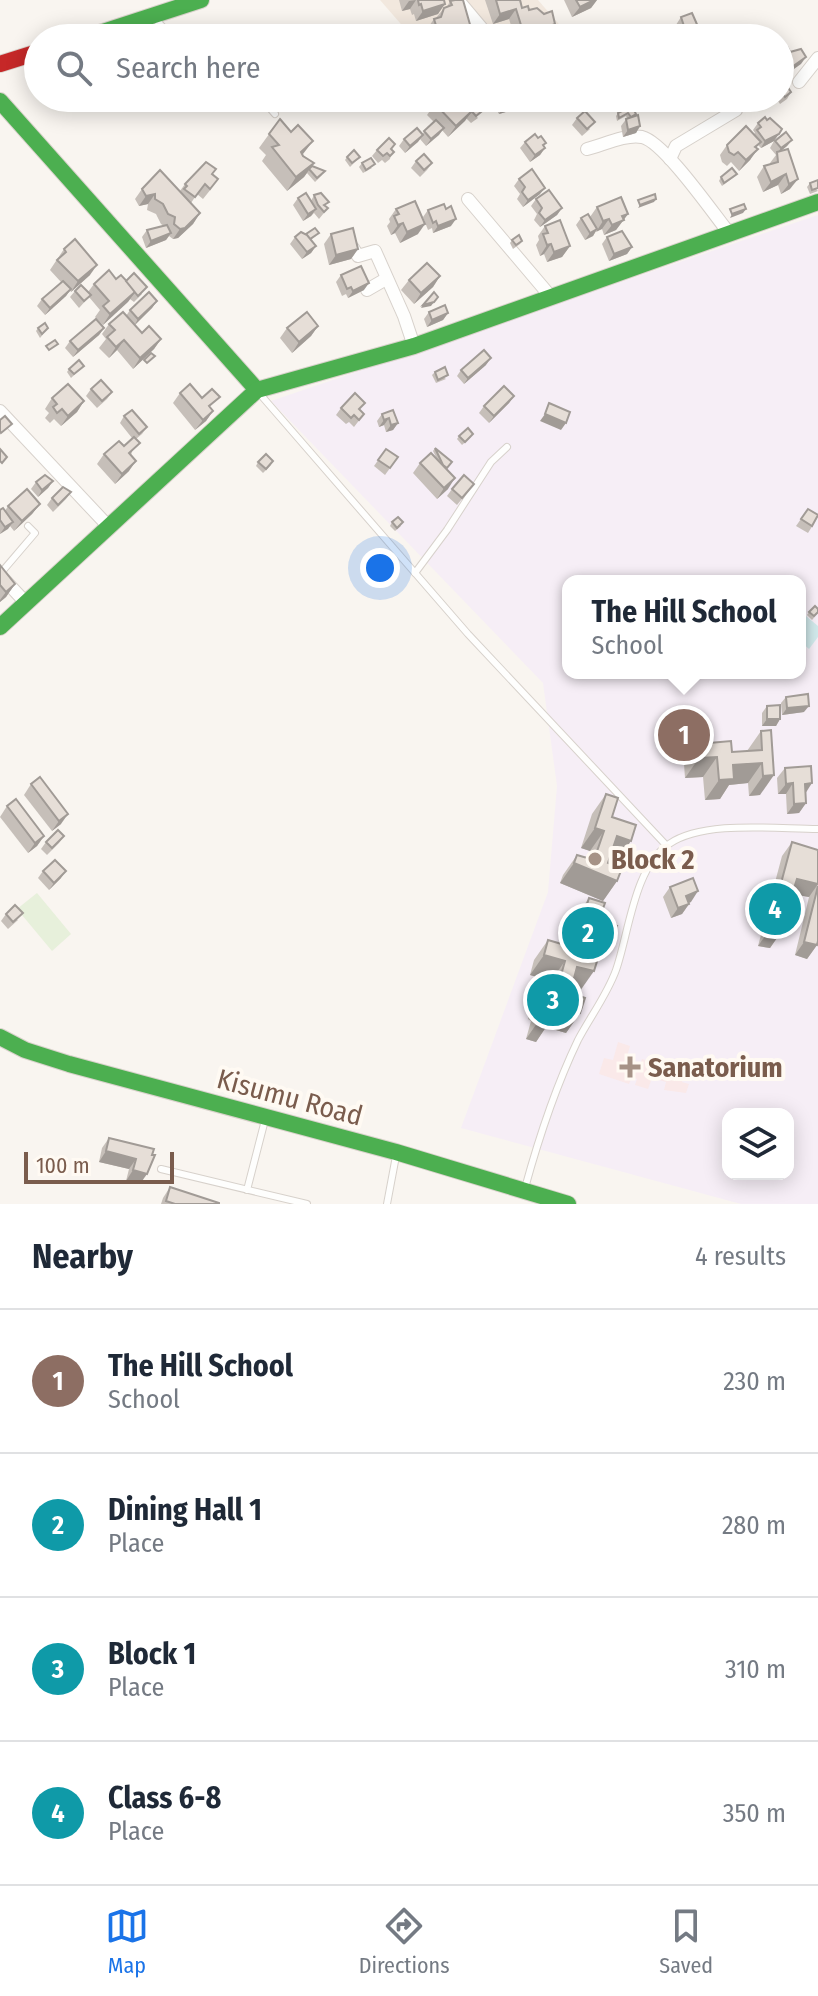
<!DOCTYPE html>
<html lang="en">
<head>
<meta charset="utf-8">
<style>
  body { margin:0; font-family:"Fira Sans Condensed",sans-serif; background:#f2f2f3; color:#1f2937 }
  .controls { position:absolute; right:24px; bottom:24px; display:grid; overflow:hidden; border-radius:16px; box-shadow:0 4px 20px #0003 }
  .controls button { width:72px; height:72px; display:grid; place-items:center; padding:0; border:0; border-bottom:2px solid #e0e1e3; background:#fff; color:#1f2937; font:40px sans-serif }
  .scale { position:absolute; left:24px; bottom:20px; width:150px; box-sizing:border-box; padding-left:8px; border:4px solid #7a5c4d; border-top:0; font-size:22px; line-height:28px; white-space:nowrap; color:#7a5c4d; -webkit-text-stroke:6px #fffaf3; paint-order:stroke }
  .you { position:absolute; left:380px; top:568px; width:28px; height:28px; margin:-20px; border:6px solid #fff; border-radius:50%; background:#1a73e8; box-shadow:0 0 0 12px #1a73e833 }
  .badge { display:grid; place-items:center; width:52px; height:52px; border-radius:50%; background:#1a73e8; color:#fff; font-size:26px; font-weight:700 }
  .pin { position:absolute; translate:-50% -50%; border:4px solid #fff; box-shadow:0 2px 8px #0006 }
  .popup { position:absolute; left:562px; top:575px; width:244px; height:104px; box-sizing:border-box; display:grid; place-content:center; border-radius:16px; background:#fff; filter:drop-shadow(0 2px 6px #0005); font-size:26px; white-space:nowrap; color:#747a83 }
  .popup b { font-size:30px; color:#1f2937 }
  .popup::after { content:''; position:absolute; left:50%; top:100%; margin-left:-16px; border:16px solid transparent; border-top-color:#fff }
  .list { margin:0; padding:0; list-style:none }
  h2 { display:flex; justify-content:space-between; align-items:center; height:104px; margin:0; padding:0 32px; font-size:34px }
  h2 small { font-size:26px; font-weight:400; color:#747a83 }
  .list li { display:grid; grid-template-columns:52px 1fr auto; gap:24px; align-items:center; box-sizing:border-box; height:144px; padding:0 32px; border-top:2px solid #e0e1e3 }
  .list b { display:block; font-size:30px; white-space:nowrap }
  .list p { margin:0; font-size:26px; white-space:nowrap; color:#747a83 }
  .list em { font-size:26px; font-style:normal; color:#747a83 }
  .icon { flex:none; width:44px; height:44px; fill:none; stroke:currentColor; stroke-width:2; stroke-linecap:round; stroke-linejoin:round }
  .map { position:relative; flex:none; width:818px; height:1204px; overflow:hidden }
  .search { position:absolute; background:#fff; box-shadow:0 4px 20px #0003; left:24px; right:24px; top:24px; height:88px; display:flex; align-items:center; gap:20px; box-sizing:border-box; padding:0 28px; border-radius:44px; color:#747a83; font-size:30px }
  .sheet { height:680px; background:#fff }
  nav { display:flex; justify-content:space-around; align-items:center; box-sizing:border-box; height:112px; border-top:2px solid #e0e1e3; background:#fff; font-size:22px; color:#747a83 }
  nav a { display:grid; justify-items:center; gap:4px }
  nav .on { color:#1a73e8 }
  .map>svg:first-child { display:block }
  .residential { fill:#f2e8de }
  .education { fill:#f6eef6; fill-rule:evenodd }
  .medical { fill:#fae9e9 }
  .green { fill:#e7f0db }
  .water { fill:#d0e8ea }
  .lines { fill:none; stroke-linecap:round; stroke-linejoin:round }
  .lane-casing { stroke:#d7d1cb; stroke-width:8 }
  .street-casing { stroke:#d7d1cb; stroke-width:14 }
  .fast-casing { stroke:#d9d2cb; stroke-width:18 }
  .jam-casing { stroke:#d9d2cb; stroke-width:18 }
  .lane { stroke:#fefefd; stroke-width:6 }
  .street { stroke:#fefefd; stroke-width:12 }
  .fast { stroke:#4caf50; stroke-width:16 }
  .jam { stroke:#c62828; stroke-width:16 }
  .wall { fill:#c6bfb9 }
  .shaded-wall { fill:#a19b96 }
  .building { fill:#e6ded7; stroke:#a19b96; stroke-width:2 }
  .poi-dot { fill:#a69286; stroke:#fffaf3; stroke-width:3 }
  .labels { text-anchor:middle; stroke-width:8; stroke-linejoin:round; paint-order:stroke }
  .poi-label { font-size:28px; font-weight:bold; fill:#7a5c4d; stroke:#fffaf3; text-anchor:start }
  .street-label { font-size:28px; fill:#7a5c4d; stroke:#fffaf3 }
</style>
</head>
<body>
<div class="map">
<svg width="818" height="1204" viewBox="0 0 818 1204">
  <rect width="100%" height="100%" fill="#f9f5f0"/>
  <path class="residential" d="M380,0H538L571,38H413Z"/>
  <path class="education" d="M818,215V1204H741L461,1128L548,892L557,786L543,683L271,401ZM568,581H800V673H568ZM728,1114H788V1174H728Z"/>
  <path class="medical" d="M618,1042L630,1046L626,1060L640,1065L642,1059L661,1064L660,1069L671,1073L676,1058L688,1062L682,1082L689,1084L686,1093L664,1090L666,1082L652,1078L648,1089L635,1085L637,1079L632,1077L629,1084L599,1074L604,1058L613,1060Z"/>
  <path class="green" d="M37,893L71,934L52,951L17,909Z"/>
  <path class="water" d="M800,611L818,626V637L809,649L800,641Z"/>
  <g class="lines">
    <g class="lane-casing">
      <g id="lane">
        <path d="M153,17L174,38"/>
        <path d="M261,98L275,114"/>
        <path d="M259,393L468,634L666,845"/>
        <path d="M415,573L447,530L491,462L507,447"/>
        <path d="M0,574L35,533L28,526"/>
        <path d="M161,1169L307,1204"/>
        <path d="M525,1188C539,1137 555,1088 578,1040C590,1017 607,995 616,970C629,933 634,867 669,844C704,820 776,829 818,829"/>
        <path d="M247,1190L265,1120"/>
        <path d="M387,1204L396,1156"/>
      </g>
    </g>
    <g class="street-casing">
      <g id="street">
        <path d="M458,0L490,38"/>
        <path d="M799,82L818,58"/>
        <path d="M587,149C603,145 625,134 642,137C664,142 713,213 729,233"/>
        <path d="M670,159L676,146L736,110L735,101"/>
        <path d="M468,199L551,297"/>
        <path d="M353,248L358,256L375,251L404,316L414,346"/>
        <path d="M367,290L386,279"/>
        <path d="M0,411L109,527"/>
        <path d="M0,575L27,604"/>
      </g>
    </g>
    <g class="fast-casing">
      <g id="fast">
        <path d="M84,38L201,0"/>
        <path d="M0,101L257,390"/>
        <path d="M0,627L257,390L414,346L818,202"/>
        <path d="M0,1037L25,1050L69,1064L396,1152L568,1204"/>
      </g>
    </g>
    <g class="jam-casing">
      <path id="jam" d="M0,64L38,52"/>
    </g>
    <use href="#lane" class="lane"/>
    <use href="#street" class="street"/>
    <use href="#fast" class="fast"/>
    <use href="#jam" class="jam"/>
  </g>
  <g class="wall">
    <path d="M399,0H444L438,14L416,21L414,14L412,15L410,9L402,11Z"/>
    <path d="M485,0H521L522,8L529,10L549,34V38H515L509,19L493,24Z"/>
    <path d="M564,0H597L591,8L572,17Z"/>
    <path d="M450,1L471,38H429L427,29L434,19L436,18L444,8L447,7Z"/>
    <path d="M681,17L703,38H670L673,33L676,32L674,28Z"/>
    <path d="M780,82L791,92L787,99L780,104L776,98H780Z"/>
    <path d="M439,98H460L478,118L471,123L466,118L448,137L442,130L426,146L420,139L405,153L399,146L404,139L422,134L434,122L427,115Z"/>
    <path d="M483,98H527L520,108L499,114L493,103L485,105Z"/>
    <path d="M629,98H660L656,103L635,111V116L640,126L636,133L623,137L621,126L627,118L626,116L617,121L616,116L618,113L633,109Z"/>
    <path d="M662,98H689L680,108L670,103L666,104Z"/>
    <path d="M716,98H729L722,105Z"/>
    <path d="M577,118L590,129L582,136L572,125Z"/>
    <path d="M280,119L303,156L314,163L311,167L322,175L315,182L307,173L304,177L287,191L262,161L266,155L259,148Z"/>
    <path d="M758,123L775,141L792,140L787,146L781,151L790,189L781,194L778,185L763,192L757,177L764,166L770,165V163L776,155L770,148L774,141L761,148L758,145L750,160L739,171L731,162L727,166L722,162L720,155L727,145L754,134L755,133L753,130Z"/>
    <path d="M538,138L546,143L543,146L545,148L540,155L530,162L520,148L525,142Z"/>
    <path d="M395,144L392,149L390,159L385,163L382,160L378,163L372,156L377,150Z"/>
    <path d="M347,157H360L350,167L345,160Z"/>
    <path d="M416,161L432,163L427,170L420,177L411,168Z"/>
    <path d="M362,163L372,168L363,173L359,167Z"/>
    <path d="M737,174L734,177L722,186L719,181L721,177Z"/>
    <path d="M212,175L211,189L203,199L197,194L191,203L200,213L193,224L178,238L173,239L169,236L166,240L146,248L142,237L147,230L164,226L161,224L156,214L147,210L148,204L139,206L135,199L142,189L180,191L185,184Z"/>
    <path d="M519,179L540,194L523,207L517,199L520,194L514,186Z"/>
    <path d="M810,183L818,191L810,194L807,187Z"/>
    <path d="M314,195L328,208L319,219L314,213L311,216L303,221L293,205L298,198L311,201Z"/>
    <path d="M536,199L562,208L557,215L540,227L534,220L537,214L531,206Z"/>
    <path d="M597,207L628,214L616,230L604,235L602,229L596,231L593,236L585,240L576,225L581,218L590,217Z"/>
    <path d="M396,209L418,234L400,243L395,233L391,235L387,226L390,222L389,219Z"/>
    <path d="M428,210L451,226L433,233L432,228L428,230L423,217Z"/>
    <path d="M545,226L570,246L562,257L547,262L544,254L540,256L536,245L539,240L538,236Z"/>
    <path d="M306,234L316,236L311,240L316,246L311,253L302,259L290,244L295,237Z"/>
    <path d="M331,234L358,249L351,259L329,265L324,244Z"/>
    <path d="M607,237L632,247L627,254L609,261L602,244Z"/>
    <path d="M512,240L522,241L520,244L513,249L510,243Z"/>
    <path d="M64,249L90,275L71,292L70,290L66,296L45,315L37,306L42,299L61,282L50,270Z"/>
    <path d="M341,275L364,290L348,298L346,294L342,296L336,282Z"/>
    <path d="M440,276L433,287L414,304L401,290L409,280Z"/>
    <path d="M116,279L126,281L142,294L134,302L130,299L103,325L95,317L100,310L89,297L79,308L70,297L75,291L88,292L94,284Z"/>
    <path d="M157,301L152,308L134,325L142,333L161,339L154,349L133,369L117,350L109,358L99,348L106,339L102,334L109,324L126,316L130,310Z"/>
    <path d="M429,312L448,313L443,320L427,327L424,319Z"/>
    <path d="M318,326L311,336L292,353L280,338L287,328Z"/>
    <path d="M38,328H48L40,338L36,331Z"/>
    <path d="M104,328L99,335L73,357L65,348L70,341Z"/>
    <path d="M486,365L464,384L457,376L461,370Z"/>
    <path d="M84,366L71,378L67,372L69,369Z"/>
    <path d="M435,372L446,379L436,383L432,375Z"/>
    <path d="M91,389L112,392L107,399L97,408L86,396Z"/>
    <path d="M180,393L211,409L213,411L206,421L195,430L173,403Z"/>
    <path d="M514,396L509,403L489,423L479,413L484,406Z"/>
    <path d="M52,398L84,401L77,412L61,426L54,419L50,423L45,418L49,413L45,409Z"/>
    <path d="M341,408L364,414L354,427L349,422L346,424L336,415Z"/>
    <path d="M382,414L398,423L393,430L386,432L384,425L379,427L377,421Z"/>
    <path d="M124,416L147,427L142,434L136,439L131,455L129,471L115,484L97,464L104,454L124,446L132,438L120,423Z"/>
    <path d="M459,436L471,437L462,445L457,439Z"/>
    <path d="M435,448L446,469L448,489L437,499L413,473L420,463L437,459L433,451Z"/>
    <path d="M386,449L398,457L385,475L374,466Z"/>
    <path d="M258,462L271,465L263,473L256,466Z"/>
    <path d="M53,481L48,488L38,497L31,489L36,482Z"/>
    <path d="M474,484L457,505L447,496L452,489Z"/>
    <path d="M71,492L66,499L53,512L47,505L52,498Z"/>
    <path d="M40,504L32,514L14,531L10,526L0,534V510L5,511L8,506Z"/>
    <path d="M808,509L818,517L808,533L796,526Z"/>
    <path d="M392,522L401,526L395,531L390,526Z"/>
    <path d="M0,565L15,584L6,597L0,602Z"/>
    <path d="M809,612L818,613L812,620L807,615Z"/>
    <path d="M786,697L804,712L782,715L781,703Z"/>
    <path d="M767,706L780,719L776,726H762V713Z"/>
    <path d="M771,730L760,795L749,796L748,783L729,785L720,799L705,800L703,777L685,778L684,764L698,744L732,752L747,751L761,731Z"/>
    <path d="M785,768L805,793L806,803L799,813L787,814L786,794H778L777,778Z"/>
    <path d="M40,777L61,824L52,831L24,795L31,784Z"/>
    <path d="M606,794L612,817L617,861L609,858L608,863L617,881L603,901L560,883L563,875L577,855L588,858L590,851L581,848L592,814Z"/>
    <path d="M7,806L44,836L37,846L28,853L0,817Z"/>
    <path d="M64,836L59,843L47,855L41,849L46,842Z"/>
    <path d="M792,842L818,850L817,945L807,959L795,955L809,897L792,894L779,935L770,948L758,946L782,856Z"/>
    <path d="M43,871L61,878L49,890L38,878Z"/>
    <path d="M670,887L691,902L689,903V904L682,914L671,918L663,897Z"/>
    <path d="M589,898L599,920L607,946L593,941L589,952L580,991L571,989L570,993L580,1013L566,1033L546,1027L536,1042L526,1039L531,1021L528,1019L531,1009L545,989L549,990L551,981L530,975L534,960L548,940L570,946L582,908Z"/>
    <path d="M6,914L18,920L8,929L1,921Z"/>
    <path d="M109,1138L154,1149L140,1184L126,1181L129,1169L99,1162L102,1148Z"/>
    <path d="M170,1187L219,1204H161L163,1198Z"/>
  </g>
  <g class="shaded-wall">
    <path d="M416,0L410,9L402,11L409,1Z"/>
    <path d="M594,0H597L591,8L572,17L580,7Z"/>
    <path d="M445,4L438,14L416,21L423,11Z"/>
    <path d="M516,9L509,19L493,24L500,14Z"/>
    <path d="M555,24L548,35V27Z"/>
    <path d="M446,30L440,38H434L438,32Z"/>
    <path d="M806,57L801,64L780,79L782,74Z"/>
    <path d="M490,98H496L493,103L485,105Z"/>
    <path d="M527,98L520,108L499,114L506,104Z"/>
    <path d="M656,98H660L656,103L634,112L639,105Z"/>
    <path d="M472,111L465,121L448,137L456,126Z"/>
    <path d="M640,126L636,133L623,137L628,130Z"/>
    <path d="M444,128L439,135L426,146L431,139Z"/>
    <path d="M779,134L774,141L761,148L765,141Z"/>
    <path d="M423,135L418,142L405,153L410,146Z"/>
    <path d="M792,140L787,146L776,155L781,148Z"/>
    <path d="M313,141L303,154L291,165L301,152Z"/>
    <path d="M545,148L540,155L530,162L535,155Z"/>
    <path d="M758,149L750,160L739,171L746,160Z"/>
    <path d="M314,163L304,177L287,191L296,177Z"/>
    <path d="M786,174L778,185L763,192L771,182Z"/>
    <path d="M798,179L790,189L781,194L789,184Z"/>
    <path d="M545,188L540,194L523,207L528,200Z"/>
    <path d="M155,194L148,204L139,206L146,196Z"/>
    <path d="M656,199L654,202L638,208L640,205Z"/>
    <path d="M562,208L557,215L540,227L545,220Z"/>
    <path d="M316,209L311,216L303,221L308,214Z"/>
    <path d="M746,209L743,213L730,218L732,214Z"/>
    <path d="M200,213L193,224L178,238L173,239L180,229Z"/>
    <path d="M628,214L616,230L604,235L612,225L622,216Z"/>
    <path d="M456,219L451,226L433,233L438,226Z"/>
    <path d="M609,219L602,229L596,232L603,221Z"/>
    <path d="M403,223L395,233L391,235L398,225Z"/>
    <path d="M425,224L418,234L400,243L407,232Z"/>
    <path d="M597,229L593,236L585,240L590,233Z"/>
    <path d="M171,233L166,240L146,248L151,241Z"/>
    <path d="M551,244L544,254L540,256L547,245Z"/>
    <path d="M316,246L311,253L302,259L307,252Z"/>
    <path d="M570,246L562,257L547,262L554,252Z"/>
    <path d="M632,247L627,254L609,261L614,254Z"/>
    <path d="M358,249L351,259L329,265L336,255Z"/>
    <path d="M97,265L90,275L71,292L78,281Z"/>
    <path d="M440,276L433,287L414,304L421,293Z"/>
    <path d="M369,283L364,290L348,298L353,291Z"/>
    <path d="M71,289L66,296L45,315L50,308Z"/>
    <path d="M136,291L128,302L103,325L110,314Z"/>
    <path d="M157,301L152,308L134,326L138,319Z"/>
    <path d="M434,302L431,306L421,308L423,305Z"/>
    <path d="M448,313L443,320L427,327L432,320Z"/>
    <path d="M318,326L311,336L292,353L299,342Z"/>
    <path d="M104,328L99,335L73,357L78,350Z"/>
    <path d="M161,339L154,349L133,369L140,358Z"/>
    <path d="M124,340L117,350L109,358L116,347Z"/>
    <path d="M491,358L486,365L464,384L468,378Z"/>
    <path d="M514,396L509,403L489,423L494,416Z"/>
    <path d="M84,401L77,412L61,426L68,416Z"/>
    <path d="M213,411L206,421L195,430L203,420Z"/>
    <path d="M545,414L566,423L561,430L540,421Z"/>
    <path d="M389,418L384,425L379,427L384,420Z"/>
    <path d="M398,423L393,430L386,432L391,425Z"/>
    <path d="M136,461L129,471L115,484L122,474Z"/>
    <path d="M455,478L448,489L437,499L444,488Z"/>
    <path d="M53,481L48,488L38,497L42,490Z"/>
    <path d="M40,504L32,514L14,531L22,521Z"/>
    <path d="M13,522L8,529L0,534L5,527Z"/>
    <path d="M15,584L6,597L0,602V600L6,592Z"/>
    <path d="M809,706L804,712L782,715L787,708Z"/>
    <path d="M767,719H780L776,726H762Z"/>
    <path d="M717,757L703,777L685,778L699,758Z"/>
    <path d="M762,763L748,783L729,785L720,799L705,800L719,780L733,765Z"/>
    <path d="M774,775L760,795L749,796L763,776Z"/>
    <path d="M793,783L786,794H778L786,784Z"/>
    <path d="M812,783L805,794V784Z"/>
    <path d="M806,803L799,813L787,814L794,804Z"/>
    <path d="M68,814L61,824L52,831L59,821Z"/>
    <path d="M595,828L604,831L590,851L581,848Z"/>
    <path d="M44,836L37,846L28,853L35,843Z"/>
    <path d="M617,836L631,841L617,861L603,856Z"/>
    <path d="M574,863L617,881L603,901L560,883Z"/>
    <path d="M66,871L61,878L49,890L54,883Z"/>
    <path d="M797,879L818,884L809,897L787,893Z"/>
    <path d="M698,891L691,902L679,906L686,896Z"/>
    <path d="M689,904L682,914L671,918L678,908Z"/>
    <path d="M597,930L614,935L607,946L589,940Z"/>
    <path d="M768,932L779,935L770,948L758,946Z"/>
    <path d="M804,942L817,945L807,959L795,955Z"/>
    <path d="M544,955L565,961L551,981L530,975Z"/>
    <path d="M577,967L594,971L580,991L563,987Z"/>
    <path d="M555,1006L580,1013L566,1033L546,1027L536,1042L526,1039L540,1019Z"/>
    <path d="M106,1151L136,1159L129,1169L99,1162Z"/>
    <path d="M133,1170L147,1174L140,1184L126,1181Z"/>
  </g>
  <g class="building">
    <path d="M418,0H444L445,4L423,11L421,4L419,5Z"/>
    <path d="M455,0H463L473,35L464,38H450L446,30L438,32L434,19L441,17L444,8L452,5L450,1Z"/>
    <path d="M496,0H520L522,8L528,6L529,10L537,8L544,14L552,11L555,24L548,27L549,38H525L516,9L500,14Z"/>
    <path d="M576,0H594L580,7Z"/>
    <path d="M692,13L703,38H674L673,33L685,29L681,17Z"/>
    <path d="M488,29L491,38H473L478,37L476,33Z"/>
    <path d="M788,48L790,52L801,49L806,57L782,74L780,71V59L781,58L782,53Z"/>
    <path d="M783,80L791,92L785,97L780,90V82Z"/>
    <path d="M439,98H460L472,111L456,126L435,104Z"/>
    <path d="M503,98H526L506,104Z"/>
    <path d="M637,98H656L639,105Z"/>
    <path d="M472,99L482,111L476,116L466,105Z"/>
    <path d="M632,106L636,114L631,117L628,113L619,118L618,113Z"/>
    <path d="M585,111L595,122L587,129L577,118Z"/>
    <path d="M638,115L640,126L628,130L626,119Z"/>
    <path d="M765,117L767,120L770,118L782,129L779,134L765,141L757,130L761,127L758,123Z"/>
    <path d="M280,119L291,132L298,125L313,141L301,152L303,156L314,163L296,177L272,147L279,145L269,134Z"/>
    <path d="M436,120L444,128L431,139L424,131Z"/>
    <path d="M746,126L761,142L755,147L758,149L746,160L738,152L734,155L729,152L727,145Z"/>
    <path d="M417,128L423,135L410,146L404,139Z"/>
    <path d="M786,132L792,140L781,148L775,141Z"/>
    <path d="M535,134L538,138L541,136L546,143L543,145L545,148L535,155L525,142Z"/>
    <path d="M389,138L395,144L391,149L394,152L390,156L387,153L383,156L377,150Z"/>
    <path d="M788,149L798,179L789,184L786,174L771,182L764,166L778,162L777,152Z"/>
    <path d="M354,150L360,157L352,163L347,157Z"/>
    <path d="M424,154L432,163L424,170L416,161Z"/>
    <path d="M371,158L375,164L366,170L362,163Z"/>
    <path d="M206,162L216,169L212,174L218,179L210,189L205,184L195,197L184,189L187,186L185,184Z"/>
    <path d="M312,166L325,171L317,178L309,169Z"/>
    <path d="M732,168L737,174L724,183L721,177Z"/>
    <path d="M532,169L545,188L528,200L522,192L525,187L519,179Z"/>
    <path d="M160,170L200,213L185,228L180,229L174,224L175,217L168,214L163,204L155,199V194L146,196L142,189Z"/>
    <path d="M818,180V188L812,190L810,183Z"/>
    <path d="M549,190L562,208L545,220L539,213L542,208L536,199Z"/>
    <path d="M306,193L316,209L308,214L298,198Z"/>
    <path d="M321,193L329,202L324,205L328,208L324,212L318,205L314,195Z"/>
    <path d="M655,194L656,199L640,205L638,200Z"/>
    <path d="M621,197L628,214L622,216L624,220L612,225L609,219L603,221L597,207Z"/>
    <path d="M415,201L425,224L407,232L403,223L398,225L394,216L399,214L396,209Z"/>
    <path d="M444,204L446,209L451,206L456,219L438,226L436,221L433,223L428,210Z"/>
    <path d="M744,204L746,209L732,214L730,209Z"/>
    <path d="M588,214L597,229L590,233L581,218Z"/>
    <path d="M560,220L570,246L554,252L551,244L547,245L543,234L548,233L545,226Z"/>
    <path d="M167,225L171,233L151,241L147,230Z"/>
    <path d="M315,228L319,233L310,239L306,234Z"/>
    <path d="M353,228L358,249L336,255L331,234Z"/>
    <path d="M622,231L632,247L614,254L607,237Z"/>
    <path d="M301,232L307,235L316,246L307,252L295,237Z"/>
    <path d="M519,235L522,241L516,245L512,240Z"/>
    <path d="M75,239L97,265L78,281L57,260L66,252L64,249Z"/>
    <path d="M427,263L440,276L421,293L409,280Z"/>
    <path d="M361,266L369,283L353,291L351,287L347,289L341,275Z"/>
    <path d="M109,270L116,279L121,275L136,291L110,314L103,306L109,301L94,284Z"/>
    <path d="M134,273L147,287L138,296L126,281Z"/>
    <path d="M63,281L71,289L50,308L42,299Z"/>
    <path d="M81,285L91,295L84,301L75,291Z"/>
    <path d="M149,292L157,301L138,319L130,310Z"/>
    <path d="M434,292L438,297L434,302L423,305Z"/>
    <path d="M445,305L448,313L432,320L429,312Z"/>
    <path d="M123,312L142,333L149,326L161,339L140,358L124,340L116,347L107,337L115,330L109,324Z"/>
    <path d="M307,312L318,326L299,342L287,328Z"/>
    <path d="M96,319L104,328L78,350L70,341Z"/>
    <path d="M45,323L48,328L42,334L38,328Z"/>
    <path d="M55,340L58,344L49,350L46,346Z"/>
    <path d="M484,350L491,358L468,378L461,370Z"/>
    <path d="M151,353L155,356L147,363L144,360Z"/>
    <path d="M79,360L84,366L74,374L69,369Z"/>
    <path d="M445,367L448,375L438,380L435,372Z"/>
    <path d="M101,380L112,392L102,401L91,389Z"/>
    <path d="M68,384L84,401L68,416L62,409L57,413L53,407L57,404L52,398Z"/>
    <path d="M190,384L202,398L212,389L220,397L209,406L213,411L203,420L180,393Z"/>
    <path d="M504,386L514,396L494,416L484,406Z"/>
    <path d="M355,393L365,403L359,409L364,414L359,420L354,415L351,418L341,408Z"/>
    <path d="M549,403L570,412L566,423L545,414Z"/>
    <path d="M132,410L147,427L139,434L124,416Z"/>
    <path d="M393,410L398,423L391,425L389,418L384,420L382,414Z"/>
    <path d="M5,416L12,424L1,433L0,431V420Z"/>
    <path d="M468,428L473,434L465,442L459,436Z"/>
    <path d="M134,437L140,443L129,453L136,461L122,474L104,454L119,441L124,446Z"/>
    <path d="M435,448L452,462L447,468L443,465Z"/>
    <path d="M0,449L7,457L2,463L0,461Z"/>
    <path d="M386,449L398,457L390,468L378,460Z"/>
    <path d="M431,453L455,478L444,488L420,463Z"/>
    <path d="M266,454L273,461L266,469L258,462Z"/>
    <path d="M45,475L53,481L42,490L36,482Z"/>
    <path d="M464,475L474,484L462,498L452,489Z"/>
    <path d="M63,487L71,492L58,505L52,498Z"/>
    <path d="M27,489L40,504L22,521L8,506Z"/>
    <path d="M3,508L13,522L5,527L0,520V510Z"/>
    <path d="M808,509L818,515L812,526L801,519Z"/>
    <path d="M398,517L403,522L397,528L392,522Z"/>
    <path d="M0,565L15,584L6,592L0,585Z"/>
    <path d="M815,606L818,609V612L814,616L809,612Z"/>
    <path d="M808,694L809,706L787,708L786,697Z"/>
    <path d="M780,705V719H767V706Z"/>
    <path d="M771,730L774,775L763,776L762,763L733,765L734,779L719,780L717,757L699,758L698,744L731,741L732,752L762,750L761,731Z"/>
    <path d="M811,766L812,783L805,784L806,803L794,804L793,783L786,784L785,768Z"/>
    <path d="M40,777L68,814L59,821L31,784Z"/>
    <path d="M606,794L618,798L612,817L636,825L631,841L617,836L608,863L622,868L617,881L574,863L577,855L594,860L604,831L595,828Z"/>
    <path d="M16,799L44,836L35,843L7,806Z"/>
    <path d="M58,830L64,836L52,848L46,842Z"/>
    <path d="M792,842L818,850V884L797,879L779,935L768,932Z"/>
    <path d="M55,860L66,871L54,883L43,871Z"/>
    <path d="M693,878L698,891L686,896L689,904L678,908L670,887Z"/>
    <path d="M818,886V941L817,945L804,942Z"/>
    <path d="M589,898L605,903L599,920L617,926L614,935L597,930L590,950L574,945Z"/>
    <path d="M15,905L23,913L13,922L6,914Z"/>
    <path d="M548,940L599,955L594,971L577,967L570,993L585,998L580,1013L555,1006L550,1022L540,1019L545,1001L542,999L545,989L556,993L565,961L544,955Z"/>
    <path d="M109,1138L154,1149L152,1155H155L147,1174L133,1170L136,1159L106,1151Z"/>
    <path d="M170,1187L219,1203V1204H175L166,1201Z"/>
  </g>
  <g class="poi-dot">
    <circle cx="595" cy="859" r="8"/>
    <path d="M626 1055h8v8h8v8h-8v8h-8v-8h-8v-8h8z"/>
  </g>
  <g class="labels">
    <g class="poi-label">
      <text x="611" y="869">Block 2</text>
      <text x="648" y="1077">Sanatorium</text>
    </g>
    <g class="street-label">
      <text transform="translate(290 1097) rotate(15)" y="10">Kisumu Road</text>
    </g>
  </g>
</svg>
<div class="controls">
<button><svg class="icon" aria-label="layers" viewBox="0 0 24 24"><path d="M12 4l9 5-9 5-9-5zM3 14l9 5 9-5"/></svg></button>
</div>
<div class="scale">100 m</div>
<div class="you"></div>
<div class="pin badge" style="left:684px;top:735px;background:#8d6e63">1</div>
<div class="popup"><b>The Hill School</b>School</div>
<div class="pin badge" style="left:588px;top:933px;background:#0f9aa8">2</div>
<div class="pin badge" style="left:553px;top:1000px;background:#0f9aa8">3</div>
<div class="pin badge" style="left:775px;top:909px;background:#0f9aa8">4</div>
<div class="search"><svg class="icon" aria-label="search" viewBox="0 0 24 24"><circle cx="10" cy="10" r="6"/><path d="M15 15l6 6"/></svg>Search here</div>
</div>
<section class="sheet">
<h2>Nearby<small>4 results</small></h2>
<ul class="list">
<li><span class="badge" style="background:#8d6e63">1</span><div><b>The Hill School</b><p>School</p></div><em>230 m</em></li>
<li><span class="badge" style="background:#0f9aa8">2</span><div><b>Dining Hall 1</b><p>Place</p></div><em>280 m</em></li>
<li><span class="badge" style="background:#0f9aa8">3</span><div><b>Block 1</b><p>Place</p></div><em>310 m</em></li>
<li><span class="badge" style="background:#0f9aa8">4</span><div><b>Class 6-8</b><p>Place</p></div><em>350 m</em></li>
</ul>
</section>
<nav>
<a class="on"><svg class="icon" aria-label="map" viewBox="0 0 24 24"><path d="M3 6l6-2 6 2 6-2v14l-6 2-6-2-6 2zM9 4v14M15 6v14"/></svg>Map</a>
<a><svg class="icon" aria-label="directions" viewBox="0 0 24 24"><path d="M12 3l9 9-9 9-9-9zM9 14v-3h6M13 9l2 2-2 2"/></svg>Directions</a>
<a><svg class="icon" aria-label="saved" viewBox="0 0 24 24"><path d="M7 4h10v16l-5-4-5 4z"/></svg>Saved</a>
</nav>
</body>
</html>
